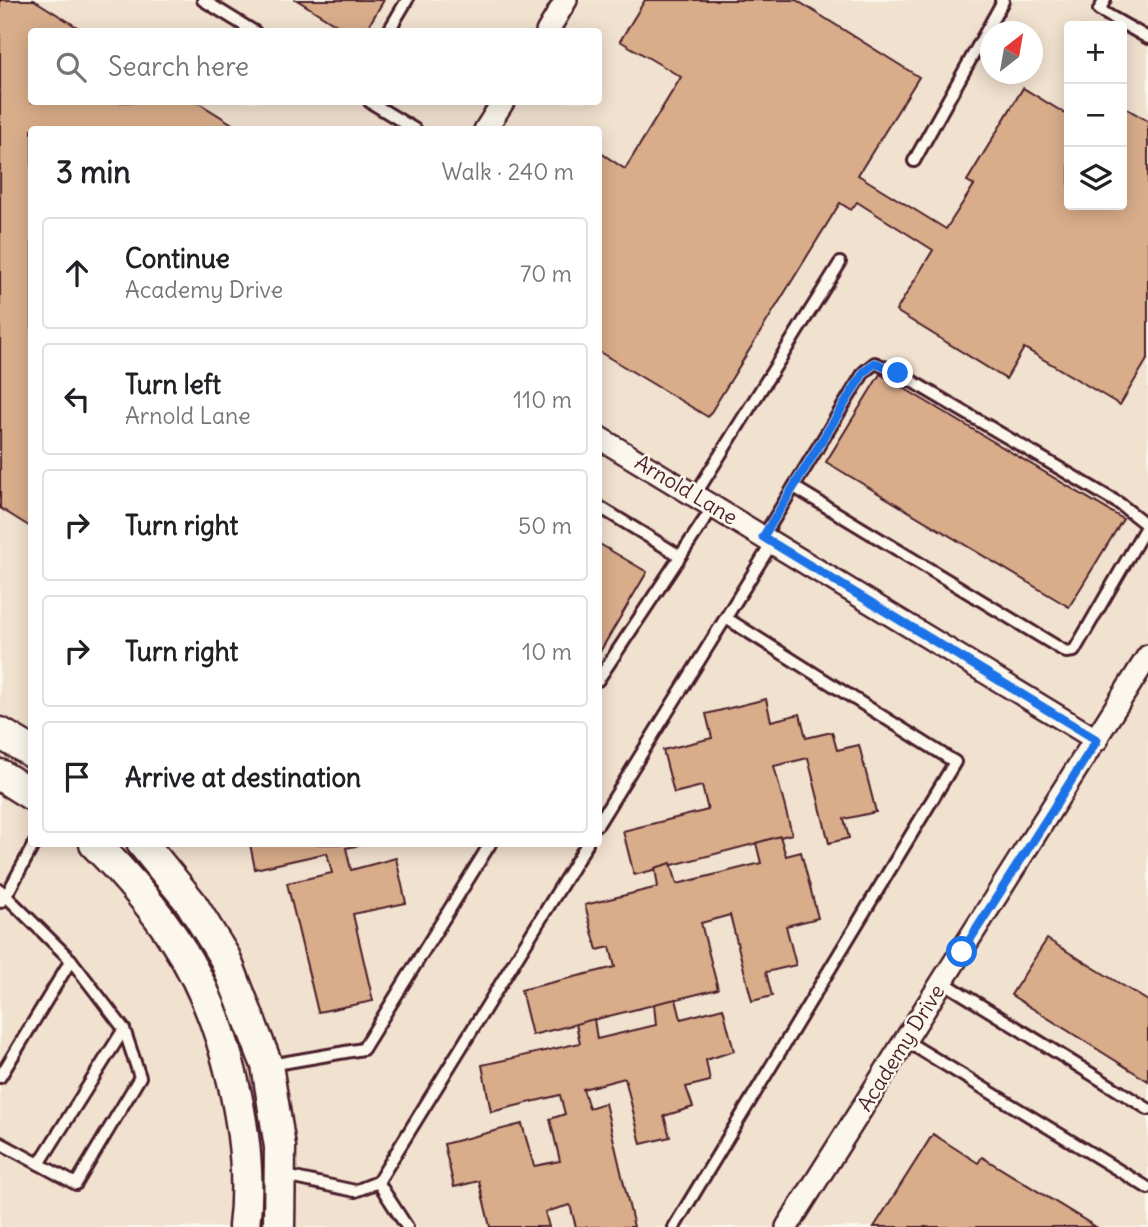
<!DOCTYPE html>
<html lang="en">
<head>
<meta charset="utf-8">
<style>
  body { margin:0; font-family:Delius,sans-serif; background:#f6f6f6; color:#202124 }
  .controls { position:absolute; right:21px; top:21px; display:grid; overflow:hidden; border-radius:7px; box-shadow:0 4px 18px #0003 }
  .controls button { width:63px; height:63px; display:grid; place-items:center; padding:0; border:0; border-bottom:2px solid #e0e0e0; background:#fff; color:#202124; font:35px sans-serif }
  .compass { position:absolute; left:980px; top:21px; width:63px; height:63px; border-radius:50%; background:#fff; box-shadow:0 4px 18px #0003; rotate:31deg }
  .stop { position:absolute; width:21px; height:21px; margin:-16px; border:5px solid #1a73e8; border-radius:50%; background:#fff }
  .stop.end { background:#1a73e8; border-color:#fff; box-shadow:0 2px 7px #0008 }
  .list { margin:0; padding:0; list-style:none }
  h2 { display:flex; justify-content:space-between; align-items:center; height:91px; margin:0; padding:0 28px; font-size:30px }
  h2 small { font-size:23px; font-weight:400; color:#757577 }
  .list li { display:grid; grid-template-columns:46px 1fr auto; gap:21px; align-items:center; box-sizing:border-box; height:112px; margin:0 14px 14px; padding:0 14px; border:2px solid #e0e0e0; border-radius:7px }
  .list b { display:block; font-size:26px; white-space:nowrap }
  .list p { margin:0; font-size:23px; white-space:nowrap; color:#757577 }
  .list em { font-size:23px; font-style:normal; color:#757577 }
  .icon { flex:none; width:38px; height:38px; fill:none; stroke:currentColor; stroke-width:2; stroke-linecap:round; stroke-linejoin:round }
  .map { position:relative; flex:none; width:1148px; height:1227px; overflow:hidden }
  .search { position:absolute; background:#fff; box-shadow:0 4px 18px #0003; left:28px; top:28px; width:574px; height:77px; display:flex; align-items:center; gap:18px; box-sizing:border-box; padding:0 24px; border-radius:7px; color:#757577; font-size:26px }
  .panel { position:absolute; background:#fff; box-shadow:0 4px 18px #0003; left:28px; top:126px; width:574px; height:721px; border-radius:7px }
  .map>svg:first-child { display:block }
  .built { fill:#f1e1cf; fill-rule:evenodd }
  .building { fill:#d9ad8a; stroke:#4a1f2b; stroke-width:2 }
  .lines { fill:none; stroke-linecap:round; stroke-linejoin:round }
  .lane-casing { stroke:#4a1f2b; stroke-width:16 }
  .street-casing { stroke:#4a1f2b; stroke-width:26 }
  .secondary-casing { stroke:#4a1f2b; stroke-width:35 }
  .lane { stroke:#fbf7ec; stroke-width:10 }
  .street { stroke:#fbf7ec; stroke-width:21 }
  .secondary { stroke:#fbf7ec; stroke-width:30 }
  .route { stroke:#1a73e8; stroke-width:9 }
  .labels { text-anchor:middle; stroke-width:5; stroke-linejoin:round; paint-order:stroke }
  .street-label { font-size:21px; fill:#4a1f2b; stroke:#fbf7ec }
</style>
</head>
<body>
<div class="map">
<svg width="1148" height="1227" viewBox="0 0 1148 1227">
  <rect width="100%" height="100%" fill="#fbf7ec"/>
  <filter id="ink" filterUnits="userSpaceOnUse"><feTurbulence type="fractalNoise" baseFrequency=".0143" numOctaves="2"/><feDisplacementMap in="SourceGraphic" scale="14" xChannelSelector="R" yChannelSelector="G"/><feConvolveMatrix kernelMatrix="1 2 1 2 8 2 1 2 1" color-interpolation-filters="sRGB"/></filter>
  <g filter="url(#ink)">
    <path class="built" d="M0,0H1148V1227H0ZM1069,26H1122V205H1069ZM32,32H598V102H32ZM990,32H1032V74H990ZM32,130H598V844H32Z"/>
    <g class="building">
      <path d="M0,0H34L85,32H32V102H197L242,130H32V528L0,508Z"/>
      <path d="M297,0H384L365,32H348Z"/>
      <path d="M645,0H796L919,77L858,175L946,229L974,185L967,181L1023,88L1069,116V205H1122V106L1148,121V358L1120,405L1024,348L1006,379L896,311L933,250L857,202L851,210L840,203L708,417L598,351V151L625,169L681,77L620,41Z"/>
      <path d="M880,374L1123,519L1069,607L826,462Z"/>
      <path d="M598,543L647,572L598,655Z"/>
      <path d="M766,699L771,721L800,714L806,738L832,732L837,750L859,745L876,812L844,819L849,838L829,843L808,758L774,766L792,834L634,875L623,831L708,810L702,786L674,793L663,750L712,738L706,714Z"/>
      <path d="M780,836L786,856L801,852L818,918L786,926L796,965L766,972L772,996L752,1001L730,915L701,923L718,989L532,1035L521,990L615,967L610,947L597,950L585,905L658,887L655,868L671,863L677,884L761,863L756,843Z"/>
      <path d="M250,844H365L346,848L351,870L396,858L406,903L353,914L373,1001L318,1012L287,883L332,873L327,853L255,869Z"/>
      <path d="M1047,939L1148,1001V1081L1011,995Z"/>
      <path d="M676,999L681,1019L723,1008L734,1051L706,1060L710,1081L686,1087L693,1107L664,1116L670,1137L641,1144L625,1078L583,1089L589,1108L605,1103L634,1227H576L570,1205L545,1212L549,1227H490L479,1181L454,1187L444,1144L522,1124L534,1166L560,1161L550,1119L565,1114L560,1095L491,1112L482,1065L580,1043L576,1024L594,1019L597,1039L656,1025L654,1004Z"/>
      <path d="M933,1134L978,1163L982,1157L1096,1227H874Z"/>
    </g>
    <g class="lines">
      <g class="lane-casing">
        <g id="lane">
          <path d="M203,0L255,32"/>
          <path d="M1105,0L1099,10L1148,38"/>
          <path d="M388,32L407,0"/>
          <path d="M370,102L416,130"/>
          <path d="M914,161L1003,1L1001,0"/>
          <path d="M794,487L1066,652L1074,651L1147,525"/>
          <path d="M695,495L840,263"/>
          <path d="M598,506L680,556"/>
          <path d="M763,537L864,372L875,363L898,373L1120,504L1148,526"/>
          <path d="M598,680L713,507"/>
          <path d="M598,824L772,543"/>
          <path d="M0,890L6,896L0,902"/>
          <path d="M943,982L1148,1109"/>
          <path d="M906,1041L1148,1188"/>
          <path d="M270,1065L363,1049L490,844"/>
          <path d="M0,1077L71,960"/>
          <path d="M0,1143L76,1184L140,1077L124,1029L71,960L6,896L34,844"/>
          <path d="M39,1164L124,1029"/>
          <path d="M281,1175L355,1191L378,1182L587,844"/>
          <path d="M378,1182L407,1227"/>
          <path d="M674,1227L955,762L726,618"/>
        </g>
      </g>
      <g class="street-casing">
        <g id="street">
          <path d="M547,32L566,0"/>
          <path d="M485,130L503,102"/>
          <path d="M598,437L1097,740"/>
          <path d="M787,1227L1148,656"/>
        </g>
      </g>
      <g class="secondary-casing">
        <g id="secondary">
          <path d="M0,733L32,752"/>
          <path d="M0,775L32,795"/>
          <path d="M95,844C125,874 153,906 176,942C225,1016 255,1139 244,1227"/>
          <path d="M143,844L191,903L225,958L267,1065L280,1147L279,1227"/>
        </g>
      </g>
      <use href="#lane" class="lane"/>
      <use href="#street" class="street"/>
      <use href="#secondary" class="secondary"/>
    </g>
  </g>
  <g class="lines" filter="url(#ink)">
    <path class="route" d="M898,373L875,363L864,372L763,537L1097,740L962,952"/>
  </g>
  <g class="labels">
    <g class="street-label">
      <text transform="translate(686 490) rotate(31)" y="7">Arnold Lane</text>
      <text transform="translate(901 1048) rotate(-58)" y="7">Academy Drive</text>
    </g>
  </g>
</svg>
<div class="controls">
<button>+</button>
<button>−</button>
<button><svg class="icon" aria-label="layers" viewBox="0 0 24 24"><path d="M12 4l9 5-9 5-9-5zM3 14l9 5 9-5"/></svg></button>
</div>
<svg class="compass" viewBox="-18 -18 36 36"><path d="M0-13l5 13h-10z" fill="#e53935"/><path d="M0 13l5-13h-10z" fill="#757577"/></svg>
<div class="stop" style="left:962px;top:952px"></div>
<div class="stop end" style="left:898px;top:373px"></div>
<div class="search"><svg class="icon" aria-label="search" viewBox="0 0 24 24"><circle cx="10" cy="10" r="6"/><path d="M15 15l6 6"/></svg>Search here</div>
<section class="panel">
<h2>3 min<small>Walk · 240 m</small></h2>
<ul class="list">
<li><svg class="icon" aria-label="ahead" viewBox="0 0 24 24"><path d="M12 20V5M6 11l6-6 6 6"/></svg><div><b>Continue</b><p>Academy Drive</p></div><em>70 m</em></li>
<li><svg class="icon" aria-label="left" viewBox="0 0 24 24"><path d="M17 20v-9H6M10 6l-5 5 5 5"/></svg><div><b>Turn left</b><p>Arnold Lane</p></div><em>110 m</em></li>
<li><svg class="icon" aria-label="right" viewBox="0 0 24 24"><path d="M7 20v-9h11M14 6l5 5-5 5"/></svg><div><b>Turn right</b></div><em>50 m</em></li>
<li><svg class="icon" aria-label="right" viewBox="0 0 24 24"><path d="M7 20v-9h11M14 6l5 5-5 5"/></svg><div><b>Turn right</b></div><em>10 m</em></li>
<li><svg class="icon" aria-label="arrive" viewBox="0 0 24 24"><path d="M6 21V4h12l-3 4 3 4H6"/></svg><div><b>Arrive at destination</b></div></li>
</ul>
</section>
</div>
</body>
</html>
